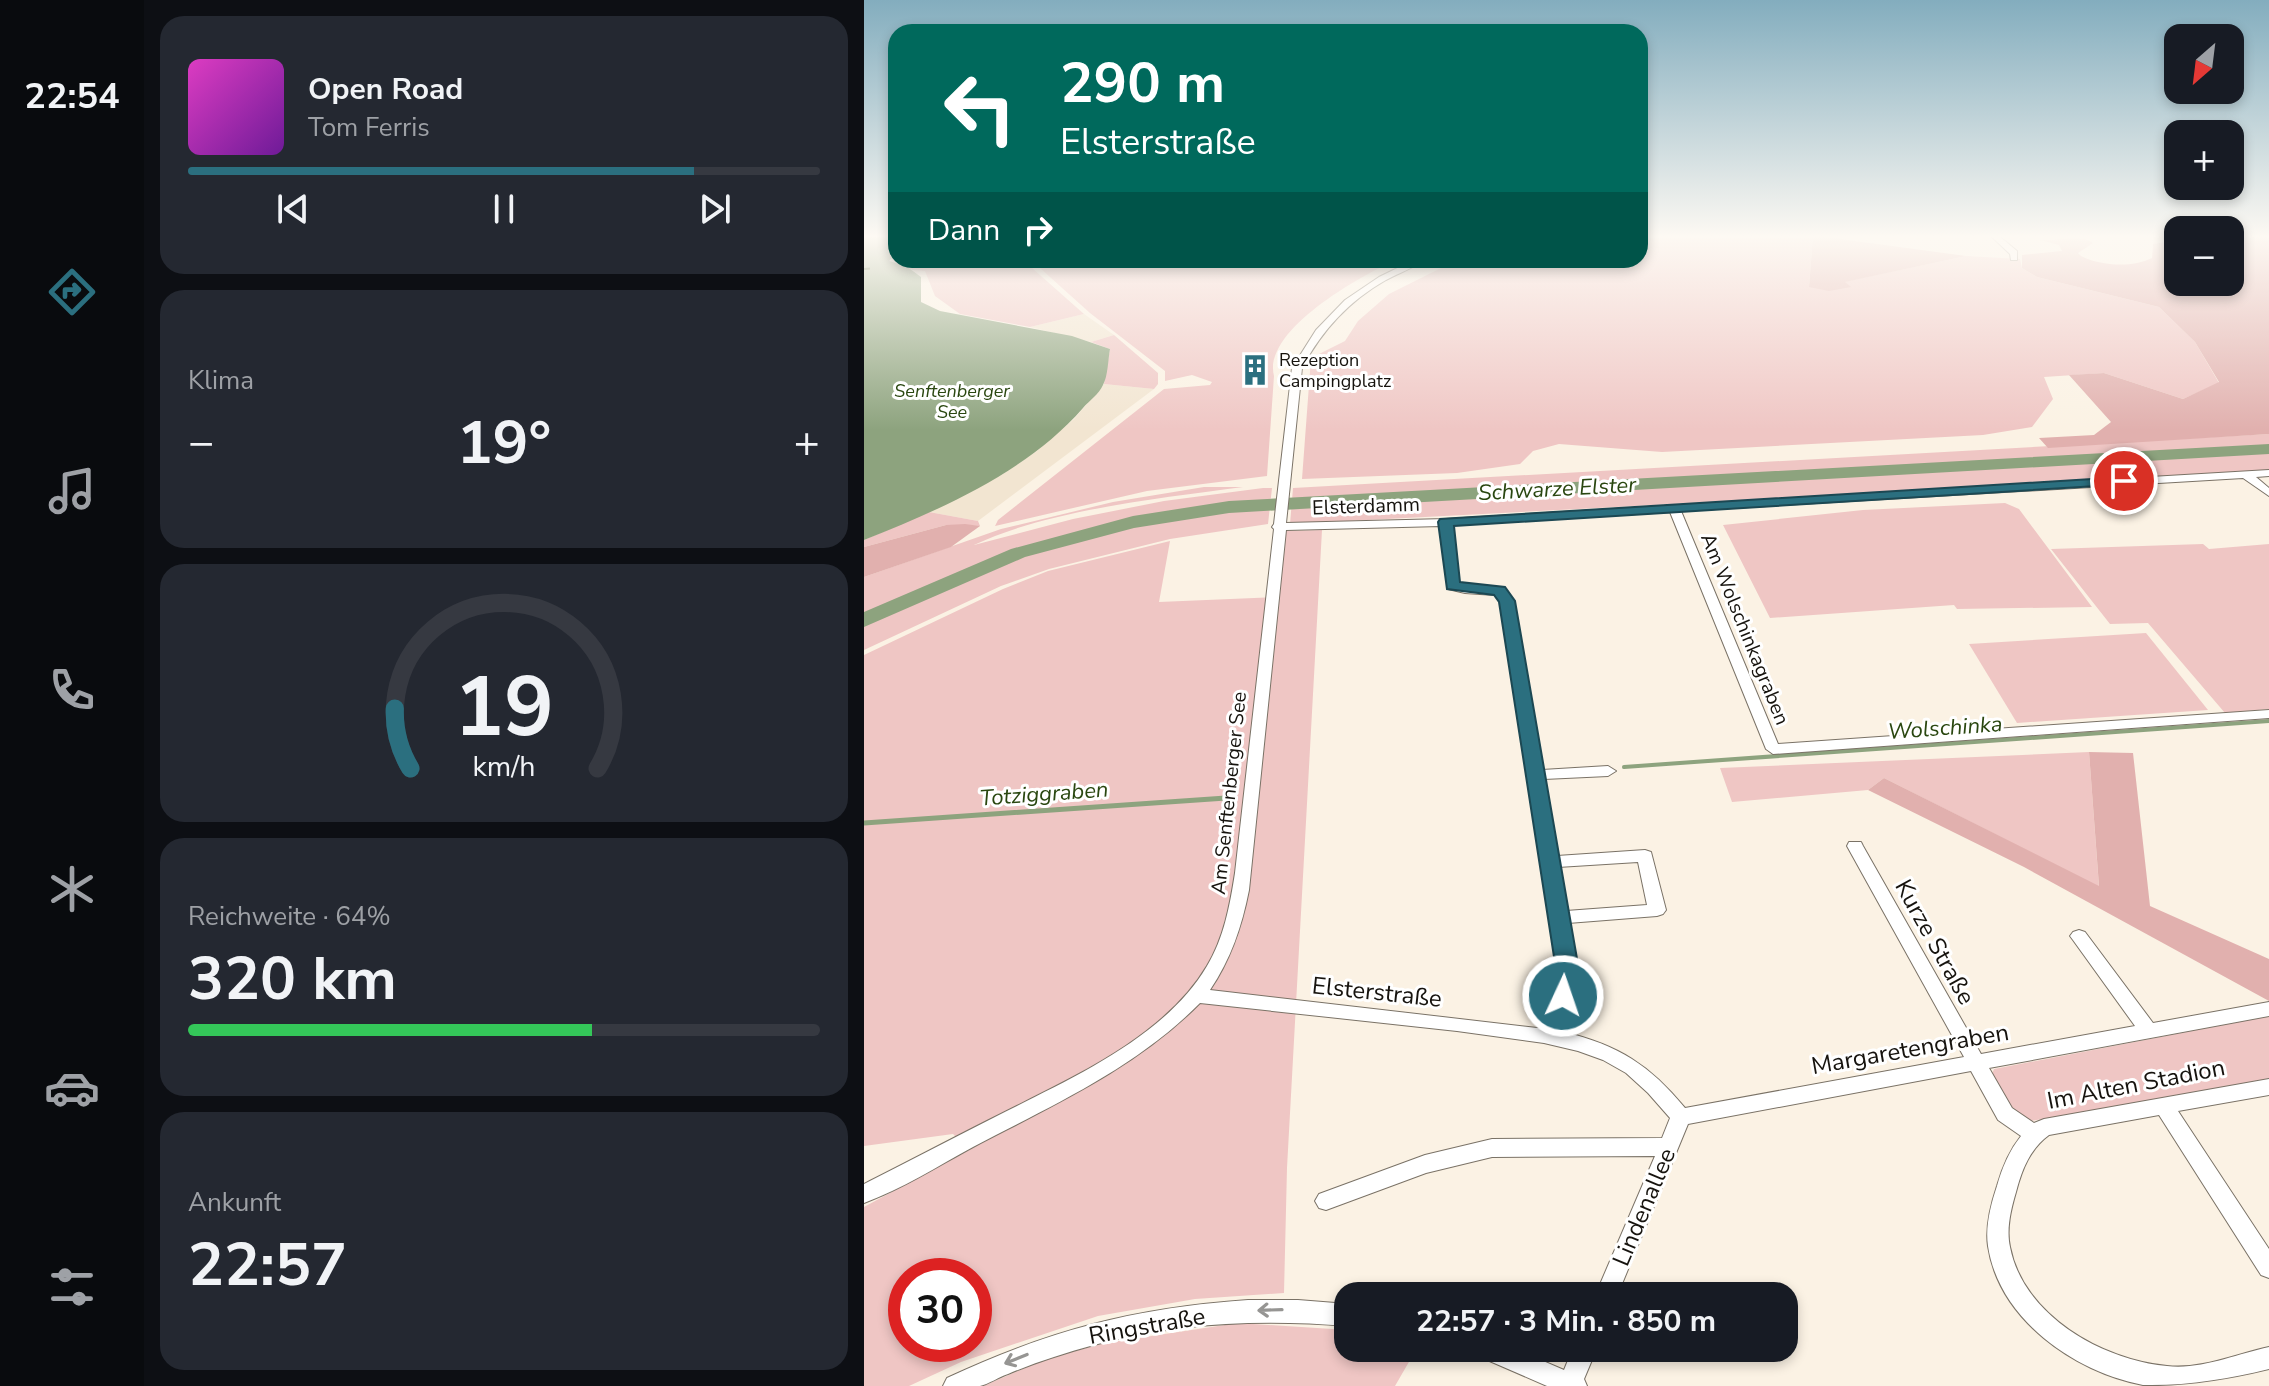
<!DOCTYPE html>
<html lang="de">
<head>
<meta charset="utf-8">
<style>
	body { margin:0; font-family:"Nunito Sans",sans-serif; background:#242831; color:#f1f3f6; height:100vh; display:flex; flex-direction:column; font-size:30px; white-space:nowrap }
	* { box-sizing:border-box; margin:0 }
	p { font-size:26px; color:#9ea1a6 }
	.icon { flex:none; width:44px; height:44px; fill:none; stroke:currentColor; stroke-width:2; stroke-linecap:round; stroke-linejoin:round }
	.map { position:relative; flex:1; overflow:hidden }
	.sheet { display:flex; flex-direction:column; gap:16px; padding:16px; background:#0d0f14; width:720px }
	.sheet>* { flex:none }
	.hud { position:absolute; left:24px; top:24px; width:760px; height:244px; border-radius:24px; box-shadow:0 4px 12px #0003; background:#00695c; color:#fff; overflow:hidden }
	.needle { width:52px; rotate:208deg }
	.tools { position:absolute; left:1300px; top:24px; display:grid; gap:16px }
	.tools a { display:grid; place-items:center; width:80px; height:80px; border-radius:16px; background:#171b24; box-shadow:0 4px 12px #0003; font-size:40px }
	.speed { position:absolute; left:24px; top:1258px; display:flex; gap:16px; font-size:40px; font-weight:700; text-align:center }
	.speed>* { display:grid; place-content:center; width:104px; height:104px; border-radius:50%; background:#171b24; box-shadow:0 4px 12px #0003; line-height:1 }
	.speed .limit { border:12px solid #d22; background:#fff; color:#111 }
	.pin { position:absolute; display:grid; place-items:center; width:68px; height:68px; color:#fff; margin:-34px; border:4px solid #fff; border-radius:50%; box-shadow:0 2px 8px #0007 }
	.me { position:absolute; width:88px; margin:-44px; rotate:3deg; stroke-linejoin:round; filter:drop-shadow(0 0 6px #0008) }
	.turn { display:flex; align-items:center; gap:28px; height:168px; padding:0 40px; font-size:36px }
	.turn .icon { width:104px; height:104px; stroke-width:2.5 }
	.turn b { display:block; font-size:56px; line-height:68px }
	.then { display:flex; align-items:center; height:76px; padding:0 40px; background:#0003; gap:16px; font-size:30px }
	.big { font-size:60px; font-weight:700; line-height:1.1 }
	.sheet .card { flex:1; display:flex; flex-direction:column; justify-content:center; gap:12px; min-width:0; padding:0 28px; border-radius:24px; background:#242831 }
	.sheet .dial { align-items:center; gap:0 }
	.dial svg { height:208px; overflow:visible; fill:none; stroke:#363941; stroke-width:7; stroke-linecap:round; text-anchor:middle }
	.dial text { fill:#f1f3f6; stroke:none }
	.song { display:flex; align-items:center; gap:24px }
	.cover { width:96px; height:96px; border-radius:12px; background:linear-gradient(135deg,hsl(310 70% 55%),hsl(280 70% 35%)) }
	.played { height:8px; border-radius:4px; background:linear-gradient(90deg,#2b6f7f 80%,#363941 80%) }
	.keys { display:flex; justify-content:space-around; direction:ltr }
	.heat { display:flex; justify-content:space-between; align-items:center; font-size:44px; direction:ltr }
	.charge { height:12px; border-radius:6px; background:linear-gradient(90deg,#34c759 64%,#363941 0) }
	.trip { position:absolute; left:470px; top:1282px; width:464px; height:80px; border-radius:24px; background:#171b24; box-shadow:0 4px 12px #0003; font-weight:700; line-height:80px; text-align:center }
	main { display:flex; flex:1; min-height:0 }
	.menu { display:flex; flex-direction:column; width:144px; justify-content:space-around; align-items:center; background:#090b0e; color:#9ea1a6 }
	.menu .icon { width:56px; height:56px }
	.menu .on { color:#2b6f7f }
	.menu b { font-size:36px; color:#f1f3f6 }
	.map>svg:first-child { display:block }
</style>
</head>
<body>
<main>
<nav class="menu">
<b>22:54</b>
<svg class="icon on" aria-label="directions" viewBox="0 0 24 24"><path d="M12 3l9 9-9 9-9-9zM9 14v-3h6M13 9l2 2-2 2"/></svg>
<svg class="icon" aria-label="music" viewBox="0 0 24 24"><path d="M9 18V5l10-2v13"/><circle cx="6" cy="18" r="3"/><circle cx="16" cy="16" r="3"/></svg>
<svg class="icon" aria-label="phone" viewBox="0 0 24 24"><path d="M5 4h4l2 5-3 2q2 4 5 5l2-3 5 2v4C11 20 4 13 5 4z"/></svg>
<svg class="icon" aria-label="climate" viewBox="0 0 24 24"><path d="M12 3v18M4 7l16 10M4 17L20 7"/></svg>
<svg class="icon" aria-label="car" viewBox="0 0 24 24"><path d="M5 17H2v-5l4-1 3-4h7l3 4 3 1v5h-3M9 17h6M6 11h13"/><circle cx="7" cy="17" r="2"/><circle cx="17" cy="17" r="2"/></svg>
<svg class="icon" aria-label="filters" viewBox="0 0 24 24"><path d="M4 7h16M4 17h16"/><circle cx="9" cy="7" r="2"/><circle cx="15" cy="17" r="2"/></svg>
</nav>
<section class="sheet">
<div class="card">
<div class="song"><i class="cover"></i><div><b>Open Road</b><p>Tom Ferris</p></div></div>
<div class="played"></div>
<div class="keys"><svg class="icon" aria-label="previous" viewBox="0 0 24 24"><path d="M18 5L8 12l10 7zM5 5v14"/></svg><svg class="icon" aria-label="pause" viewBox="0 0 24 24"><path d="M8 5v14M16 5v14"/></svg><svg class="icon" aria-label="next" viewBox="0 0 24 24"><path d="M6 5l10 7-10 7zM19 5v14"/></svg></div>
</div>
<div class="card"><p>Klima</p>
<div class="heat"><a>−</a><b class="big">19°</b><a>+</a></div>
</div>
<div class="card dial"><svg viewBox="0 0 100 80">
<path d="M14 69A42 42 0 1 1 86 69"/>
<path d="M14 69A42 42 0 0 1 8 46" stroke="#2b6f7f"/>
<text x="50" y="56" font-size="32" font-weight="700">19</text>
<text x="50" y="72" font-size="11">km/h</text>
</svg></div>
<div class="card"><p>Reichweite · 64%</p><b class="big">320 km</b><div class="charge"></div></div>
<div class="card"><p>Ankunft</p><b class="big">22:57</b></div>
</section>
<div class="map">
<svg width="1405" height="1386" viewBox="0 0 1405 1386">
	<rect width="100%" height="100%" fill="#fbf2e4"/>
	<!-- built -->
	<g fill="#f2e5d1">
		<polygon points="220,314 250,335 227,342 166,327"/>
		<polygon points="240,384 290,389 114,521 65,512 139,474 173,451 210,419"/>
	</g>
	<!-- green -->
	<g fill="#efc6c4" fill-rule="evenodd">
		<polygon points="776,236 949,236 945,286 986,287 979,282 1102,256 1156,259 1158,268 1173,277 1295,307 1331,342 1355,383 1319,399 1240,373 1180,377 1189,399 1168,427 1119,435 798,452 695,444 669,451 656,464 593,473 438,479 447,358 481,341 494,321 525,294 593,260 776,260"/>
		<polygon points="73,260 159,260 220,314 166,327 96,314 71,296 61,271 49,270 34,264"/>
		<path d="M167,260h365c-34,15 -134,70 -122,116l-7,100 -120,15 -152,35 3,-6 166,-131 46,-4 2,-3 -20,-7 -27,6v-10l-75,-58z"/>
		<polygon points="250,335 294,373 294,384 290,389 240,384 246,349 227,342"/>
		<polygon points="1405,434 1405,473 426,524 429,488"/>
		<path d="M340,487h39c-81,11 -196,23 -269,58l99,-26 91,-18 99,-13h9l-4,36 -98,15 -121,30 -48,17 -137,64v-73l137,-48 112,-27z"/>
		<polygon points="1141,503 1155,509 1228,607 1093,609 1090,605 906,618 859,525 999,510"/>
		<polygon points="65,512 114,521 116,526 82,525 0,547 0,540"/>
		<path d="M458,530l-35,638 -3,125 -89,6 -97,17 -137,46 -52,24h-45v-179l105,-57 -16,-16 -89,12v-491l139,-66 45,-18 122,-30 -11,61 120,-5 5,-66zM42,1276h68v68h-68z"/>
		<polygon points="1339,544 1345,549 1405,544 1405,709 1361,713 1284,623 1246,624 1187,549"/>
		<polygon points="1282,633 1344,710 1153,723 1105,644"/>
		<polygon points="1225,752 1235,887 1020,778 1004,790 868,802 856,768"/>
		<polygon points="1405,1016 1405,1083 1167,1121 1149,1109 1128,1074 1130,1069"/>
		<polygon points="374,1323 484,1330 484,1348 553,1348 531,1386 119,1386 182,1359 241,1343"/>
	</g>
	<!-- forest -->
	<g fill="#e1b0ae">
		<polygon points="949,236 954,236 1102,256 981,282 987,287 965,291 945,287"/>
		<path d="M1366,236h39v198l-221,14 -9,-10 55,-3 17,-13 -42,-47 35,-2 79,26 36,-17 -24,-40 -36,-35 -122,-30 -15,-9v-13l40,-4 -3,-6 -19,-5c15,1 45,-5 53,3l-15,10 3,3c20,10 51,12 71,2l1,-14 25,-4v42h52z"/>
		<polygon points="101,524 116,526 87,547 0,577 0,547 82,525"/>
		<polygon points="1225,752 1269,753 1286,906 1405,959 1405,1001 1160,867 1004,790 1020,778 1235,886"/>
	</g>
	<!-- water -->
	<path fill="#8da37e" d="M0,236h32v18l-7,7 17,5 15,11v25l19,9 132,25 38,13c-2,11 -2,27 -7,36 -4,9 -14,16 -20,23 -56,64 -141,101 -219,132z"/>
	<g fill="none" stroke-linecap="round" stroke-linejoin="round">
		<!-- stream-far1 -->
		<polyline stroke="#8da37e" stroke-width="4" points="760,767 1405,721"/>
		<!-- stream -->
		<polyline stroke="#8da37e" stroke-width="5" points="0,823 362,798"/>
		<!-- river -->
		<polygon fill="#8da37e" fill-rule="evenodd" points="1405,444 1405,454 365,513 270,528 161,557 0,627 0,612 147,549 269,516 365,501"/>
		<!-- ferry -->
		<polyline stroke="#2a4710" stroke-width="2" stroke-dasharray="6 5" stroke-linecap="butt" points="0,269 10,268"/>
		<defs>
			<g id="minor">
				<polygon points="1127,236 1135,236 1153,251 1153,260 1147,260 1146,254"/>
				<path d="M550,260h11c-12,8 -26,13 -39,20 -37,21 -64,50 -84,88l-16,155 160,-4 823,-49v6l-13,1 13,11v8l-26,-18 -562,33 97,233 491,-34v8l-496,36 -7,-5 -96,-237 -218,13 6,59 45,4 10,13 29,169 66,-4 8,5 -8,5 -64,3 13,77 88,-6 6,2 15,58 -3,4 -6,2 -89,7 9,53 -13,56c54,13 86,33 121,76l279,-51 -117,-211 2,-4h12l2,4 118,208 154,-28 -62,-86 -3,-4 3,-4 6,-2 6,2 68,91 116,-21v14l-280,52 23,40 22,15 10,-4 225,-40v16l-91,16 91,138v29l-8,-3 -102,-160 -110,20c-19,14 -27,34 -33,57 -5,17 -10,37 -6,55 13,68 92,113 157,119 34,4 69,-12 102,-19v22c-41,10 -83,17 -126,16 -69,-13 -144,-66 -155,-139 -3,-20 3,-42 9,-60 5,-18 12,-35 24,-50l-23,-16 -27,-49 -283,53 -71,172h-22l60,-140 -163,1 -66,16 -100,37 -7,-2 -4,-7 4,-7 106,-39 67,-16 170,-1 8,-20 -22,-25 -22,-20 -23,-13 -25,-9 -34,-8 -87,-12 -257,-28c-64,65 -147,102 -227,144 -35,19 -71,42 -109,56v-19c44,-22 87,-45 131,-67 72,-37 169,-78 212,-151 17,-28 23,-61 28,-93l39,-344 -2,-2 2,-3 18,-156 24,-38 29,-30 34,-23zM577,526l7,63 17,4 30,2 6,6 58,375 -13,53 -336,-39c21,-31 32,-64 39,-100l37,-360zM774,862l9,43 -81,6 -8,-44z"/>
				<path d="M384,1300h50l50,4v22c-85,-7 -171,-4 -254,19 -29,8 -58,17 -86,29 -9,3 -19,10 -28,12 -12,0 -25,0 -37,0l4,-8c103,-48 187,-70 301,-78z"/>
				<polygon points="610,1348 649,1348 700,1370 709,1348 733,1348 720,1379 723,1386 683,1386 614,1356"/>
			</g>
		</defs>
		<!-- minor casing -->
		<use href="#minor" stroke="#7a7266" stroke-width="2"/>
		<!-- minor -->
		<use href="#minor" fill="#fff" fill-rule="evenodd"/>
	</g>
	<!-- one-way arrows -->
	<defs><path id="oneway-shaft" d="M-6 0H5M1.5-3L5.5 0L1.5 3" fill="none" stroke-width="1.6" stroke-linecap="round" stroke-linejoin="round" transform="scale(2)"/></defs>
	<g stroke="#969593">
		<use href="#oneway-shaft" transform="translate(406 1310) rotate(178)"/>
		<use href="#oneway-shaft" transform="translate(152 1359) rotate(158)"/>
	</g>
	<!-- sky -->
	<linearGradient id="sky" x2="0" y2="1"><stop stop-color="#83adbe"/><stop offset="0.55" stop-color="#fdf9f3"/><stop offset="1" stop-color="#fdf9f3" stop-opacity="0"/></linearGradient>
	<rect width="1405" height="430" fill="url(#sky)"/>
	<!-- route -->
	<polygon fill="#2b6f7f" stroke="#1c4853" stroke-width="2" points="1260,477 1267,481 1265,484 590,526 596,582 641,587 651,601 716,976 708,1003 699,1005 691,1003 687,996 693,976 635,602 630,595 583,589 574,522 576,519"/>
	<!-- icons -->
	<defs>
		<symbol id="building-bare" viewBox="-9 -9 18 18"><path d="M-4-6H4V6H1V3H-1V6H-4ZM-2.5-4.3h1.7v1.8h-1.7ZM.8-4.3h1.7v1.8H.8ZM-2.5-1h1.7V.8h-1.7ZM.8-1h1.7V.8H.8Z" fill="#2b6f7f" stroke="#fff" stroke-width="2.5" paint-order="stroke"/></symbol>
	</defs>
	<g fill-rule="evenodd">
		<use href="#building-bare" x="369" y="348" width="44" height="44"/>
	</g>
	<g text-anchor="middle" dominant-baseline="central" stroke-width="6" stroke-linejoin="round" paint-order="stroke">
		<!-- far-poi labels -->
		<g font-size="18" fill="#16130e" stroke="#fff" text-anchor="start">
			<text x="415" y="360">Rezeption<tspan x="415" dy="21">Campingplatz</tspan></text>
		</g>
		<!-- far-water labels -->
		<g font-size="18" font-style="italic" fill="#2a4710" stroke="#fff">
			<text x="88" y="391">Senftenberger<tspan x="88" dy="21">See</tspan></text>
		</g>
		<!-- street labels -->
		<g font-size="20" fill="#16130e" stroke="#fff">
			<text transform="translate(502 506) rotate(-2)">Elsterdamm</text>
			<text transform="translate(881 629) rotate(68)">Am Wolschinkagraben</text>
			<text transform="translate(365 793) rotate(-84)">Am Senftenberger See</text>
		</g>
		<!-- water labels -->
		<g font-size="22" font-style="italic" fill="#2a4710" stroke="#fff">
			<text transform="translate(693 489) rotate(-3)">Schwarze Elster</text>
			<text transform="translate(1081 728) rotate(-4)">Wolschinka</text>
			<text transform="translate(180 794) rotate(-4)">Totziggraben</text>
		</g>
		<!-- near-street labels -->
		<g font-size="24" fill="#16130e" stroke="#fff">
			<text transform="translate(1071 942) rotate(61)">Kurze Straße</text>
			<text transform="translate(513 992) rotate(6)">Elsterstraße</text>
			<text transform="translate(1046 1049) rotate(-10)">Margaretengraben</text>
			<text transform="translate(1272 1084) rotate(-11)">Im Alten Stadion</text>
			<text transform="translate(780 1207) rotate(-67)">Lindenallee</text>
			<text transform="translate(283 1326) rotate(-10)">Ringstraße</text>
		</g>
	</g>
</svg>
<div class="tools">
<a><svg class="needle" viewBox="-14 -14 28 28"><path d="M0-13l5 13h-10z" fill="#e53935"/><path d="M0 13l5-13h-10z" fill="#9ea1a6"/></svg></a>
<a>+</a>
<a>−</a>
</div>
<div class="speed"><div class="limit">30</div></div>
<div class="pin" style="left:1260px;top:481px;background:#d93025"><svg class="icon" aria-label="arrive" viewBox="0 0 24 24"><path d="M6 21V4h12l-3 4 3 4H6"/></svg></div>
<svg class="me" style="left:699px;top:996px" viewBox="-20 -20 40 40"><circle r="17" fill="#2b6f7f" stroke="#fff" stroke-width="3"/><path d="M0-11L8 9 0 5-8 9z" fill="#fff"/></svg>
<div class="trip">22:57 · 3 Min. · 850 m</div>
<div class="hud">
<div class="turn"><svg class="icon" aria-label="left" viewBox="0 0 24 24"><path d="M17 20v-9H6M10 6l-5 5 5 5"/></svg><div><b>290 m</b>Elsterstraße</div></div>
<div class="then">Dann<svg class="icon" aria-label="right" viewBox="0 0 24 24"><path d="M7 20v-9h11M14 6l5 5-5 5"/></svg></div>
</div>
</div>
</main>
</body>
</html>
